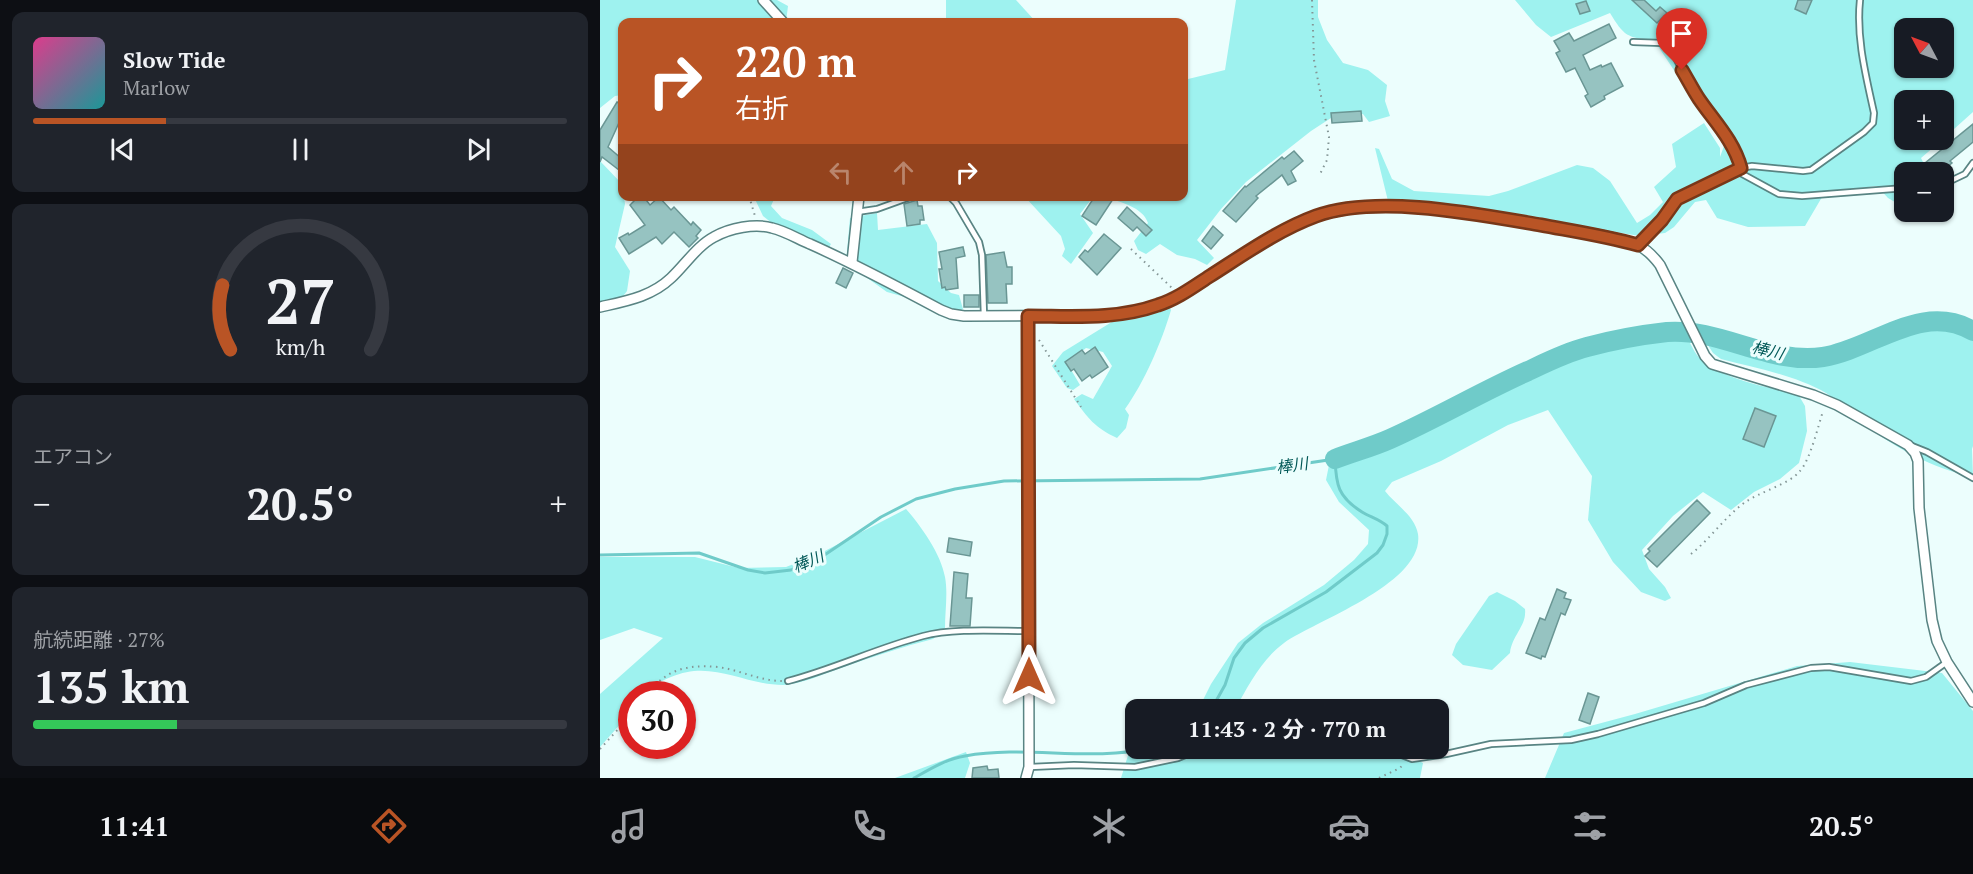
<!DOCTYPE html>
<html lang="ja">
<head>
<meta charset="utf-8">
<style>
	body { margin:0; font-family:"PT Serif","Noto Sans JP",serif; background:#20242c; color:#f1f3f6; height:100vh; display:flex; flex-direction:column; font-size:22px; white-space:nowrap }
	* { box-sizing:border-box; margin:0 }
	p { font-size:20px; color:#9ea1a6 }
	.icon { flex:none; width:33px; height:33px; fill:none; stroke:currentColor; stroke-width:2; stroke-linecap:round; stroke-linejoin:round }
	.map { position:relative; flex:1; overflow:hidden }
	.drawer { display:flex; flex-direction:column; gap:12px; padding:12px; background:#0d0f14; width:600px }
	.drawer>* { flex:none }
	.guide { position:absolute; left:18px; top:18px; width:570px; height:183px; border-radius:12px; box-shadow:0 2px 4px #0004; background:#b95425; color:#fff; overflow:hidden }
	.needle { width:39px; rotate:311deg }
	.tools { position:absolute; left:1294px; top:18px; display:grid; gap:12px }
	.tools a { display:grid; place-items:center; width:60px; height:60px; border-radius:12px; background:#171b24; box-shadow:0 2px 4px #0004; font-size:30px }
	.speed { position:absolute; left:18px; top:681px; display:flex; gap:12px; font-size:30px; font-weight:700; text-align:center }
	.speed>* { display:grid; place-content:center; width:78px; height:78px; border-radius:50%; background:#171b24; box-shadow:0 2px 4px #0004; line-height:1 }
	.speed .limit { border:9px solid #d22; background:#fff; color:#111 }
	.pin { position:absolute; display:grid; place-items:center; width:51px; height:51px; color:#fff; margin:-62px -26px; border-radius:50% 50% 50% 0; rotate:-45deg; box-shadow:0 0 6px #0007 }
	.pin .icon { rotate:45deg }
	.me { position:absolute; width:66px; margin:-33px; rotate:0deg; stroke-linejoin:round; filter:drop-shadow(0 0 4px #0008) }
	.turn { display:flex; align-items:center; gap:21px; height:126px; padding:0 18px; font-size:27px }
	.turn .icon { width:78px; height:78px; stroke-width:2.5 }
	.turn b { display:block; font-size:42px; line-height:51px }
	.lanes { display:flex; align-items:center; height:57px; padding:0 18px; background:#0003; justify-content:center; gap:30px; direction:ltr }
	.lanes .off { opacity:.35 }
	.big { font-size:45px; font-weight:700; line-height:1.1 }
	.drawer .widget { flex:1; display:flex; flex-direction:column; justify-content:center; gap:9px; min-width:0; padding:0 21px; border-radius:12px; background:#20242c }
	.drawer .dial { align-items:center; gap:0 }
	.dial svg { height:156px; overflow:visible; fill:none; stroke:#363941; stroke-width:7; stroke-linecap:round; text-anchor:middle }
	.dial text { fill:#f1f3f6; stroke:none }
	.song { display:flex; align-items:center; gap:18px }
	.cover { width:72px; height:72px; border-radius:9px; background:linear-gradient(135deg,hsl(330 70% 55%),hsl(180 70% 35%)) }
	.played { height:6px; border-radius:3px; background:linear-gradient(90deg,#b95425 25%,#363941 25%) }
	.keys { display:flex; justify-content:space-around; direction:ltr }
	.heat { display:flex; justify-content:space-between; align-items:center; font-size:33px; direction:ltr }
	.charge { height:9px; border-radius:4px; background:linear-gradient(90deg,#34c759 27%,#363941 0) }
	.trip { position:absolute; left:525px; top:699px; width:324px; height:60px; border-radius:12px; background:#171b24; box-shadow:0 2px 4px #0004; font-weight:700; line-height:60px; text-align:center }
	.tab-bar { display:flex; height:96px; justify-content:space-around; align-items:center; background:#090b0e; color:#9ea1a6 }
	.tab-bar .icon { width:42px; height:42px }
	.tab-bar .on { color:#b95425 }
	.tab-bar b { font-size:27px; color:#f1f3f6 }
	main { display:flex; flex:1; min-height:0 }
	.map>svg:first-child { display:block }
</style>
</head>
<body>
<main>
<section class="drawer">
<div class="widget">
<div class="song"><i class="cover"></i><div><b>Slow Tide</b><p>Marlow</p></div></div>
<div class="played"></div>
<div class="keys"><svg class="icon" aria-label="previous" viewBox="0 0 24 24"><path d="M18 5L8 12l10 7zM5 5v14"/></svg><svg class="icon" aria-label="pause" viewBox="0 0 24 24"><path d="M8 5v14M16 5v14"/></svg><svg class="icon" aria-label="next" viewBox="0 0 24 24"><path d="M6 5l10 7-10 7zM19 5v14"/></svg></div>
</div>
<div class="widget dial"><svg viewBox="0 0 100 80">
<path d="M14 69A42 42 0 1 1 86 69"/>
<path d="M14 69A42 42 0 0 1 10 36" stroke="#b95425"/>
<text x="50" y="56" font-size="32" font-weight="700">27</text>
<text x="50" y="72" font-size="11">km/h</text>
</svg></div>
<div class="widget"><p>エアコン</p>
<div class="heat"><a>−</a><b class="big">20.5°</b><a>+</a></div>
</div>
<div class="widget"><p>航続距離 · 27%</p><b class="big">135 km</b><div class="charge"></div></div>
</section>
<div class="map">
<svg width="1373" height="778" viewBox="0 0 1373 778">
	<rect width="100%" height="100%" fill="#ecfefd"/>
	<!-- green -->
	<g fill="#9ef2ef" fill-rule="evenodd">
		<polygon points="0,0 177,0 188,6 186,22 22,22 22,95 15,96 0,108"/>
		<polygon points="346,0 416,0 436,22 346,22"/>
		<path d="M636,0h82v17l9,23 16,23 25,7 19,15 -2,16 5,15 -21,6 -6,-8 -29,2 -23,15 -65,51 -25,27 -24,31 17,18 -7,7 -12,-6 -18,-4 -17,-11 -14,10 -8,-4 -4,-9 14,-18c-5,-16 -28,-21 -43,-26l79,-1v-116l41,-10z"/>
		<path d="M915,0h458v112l-29,26v-38h-39v40h37l-21,18 7,14h-23v36l-17,-10 -11,-12 -52,6 -20,34 -57,1 -31,-9 -11,-18 -11,2 -21,25 -9,6 -25,3 -103,-16 -143,-16 -6,-3 -13,-53 4,1 13,30 22,12 75,5 19,-5 69,-26 16,3 17,13 27,42 13,-8 13,-13 -9,-15 22,-20 -4,-23 32,-21 16,25v9l4,-11 -70,-106c-27,-2 -30,-4 -44,-27l-59,24 -15,-12zM1305,28h39v40h-39z"/>
		<polygon points="0,161 22,184 22,196 24,197 25,204 15,247 30,271 27,291 21,299 0,304"/>
		<polygon points="154,197 175,197 171,206 182,218 212,230 231,244 228,249 173,224 163,216"/>
		<polygon points="425,197 493,197 480,214 493,233 471,264 462,256 465,249 461,236"/>
		<polygon points="277,213 278,230 327,224 337,243 338,281 351,293 359,295 363,309 359,312 287,292 246,263 250,218"/>
		<path d="M568,305l3,5c-9,31 -27,73 -46,99l4,6 -3,13 -9,10c-22,-10 -29,-20 -43,-39l8,-5 11,5 19,-33 -9,-14 -17,-4 -19,15 13,22 -7,5 -6,-2 -15,-22 11,-14 52,-32 26,-4z"/>
		<path d="M1082,326c5,9 9,21 15,29 18,23 73,33 101,39l7,12 2,25 -8,32 -19,16 -26,13 -23,18 -28,-18 -30,24 -31,34 7,19 16,18 6,11 -6,3 -24,-9 -28,-30 -25,-42 4,-44 -44,-66 -40,15 -67,36 -49,21 -7,9c11,14 30,25 33,43 7,49 -101,86 -134,109 -23,17 -35,42 -49,66l-37,1 13,-26 27,-41 25,-20 61,-38 30,-25 14,-16 1,-14 -30,-28 -13,-22 3,-15 5,-9 87,-37 98,-52 31,-12 68,-18z"/>
		<path d="M1327,327h26l20,13v106l-1,3 1,28c-42,-9 -77,-29 -111,-54 -13,-9 -23,-22 -36,-30 -32,-18 -70,-25 -105,-34l-8,-6 -7,-11 2,-3c37,6 74,27 113,22 29,-4 55,-21 83,-29 7,-3 15,-4 23,-5z"/>
		<path d="M306,509c15,17 35,45 39,68 3,16 0,35 0,51l-12,11c-31,8 -62,18 -92,29 -18,6 -39,16 -58,17 -39,0 -71,-26 -112,-8 -10,4 -20,9 -26,17h-13l-1,18 -31,35v-53l63,-56 -29,-10 -34,12v-83h95l44,11 47,-1 33,-13z"/>
		<path d="M897,592l18,9 10,8c2,17 -13,26 -15,44l-18,17 -29,-5 -11,-10 4,-11 33,-48z"/>
		<polygon points="1250,662 1342,673 1373,711 1373,778 945,778 964,733 1035,714 1197,666"/>
		<polygon points="535,748 796,749 823,763 820,778 521,778 530,749"/>
		<polygon points="366,752 370,763 365,778 295,778"/>
	</g>
	<g fill="none" stroke-linecap="round" stroke-linejoin="round">
		<!-- stream -->
		<g stroke="#6fcbc9" stroke-width="3">
			<path d="M0,555l99,-2 49,17 17,3 26,-3 32,-14 58,-39 35,-18 39,-10 49,-8 196,-2 135,-20c1,26 3,38 27,53 8,5 17,7 25,14v8l-4,11 -6,8 -51,39 -63,36 -18,15 -11,15 -9,27 -14,25"/>
			<path d="M314,778c16,-9 32,-19 51,-22 62,-11 125,6 186,-8"/>
		</g>
		<!-- river -->
		<path stroke="#6fcbc9" stroke-width="20" d="M735,459c18,-7 37,-12 55,-20 47,-21 91,-47 138,-68 19,-9 39,-19 59,-24 26,-7 53,-12 80,-15 54,-4 102,33 156,25 50,-8 99,-56 150,-26"/>
	</g>
	<!-- building -->
	<g fill="#96c3c1" stroke="#6a9694" stroke-width="1.5">
		<polygon points="1032,0 1044,0 1056,11 1060,7 1067,13 1057,23"/>
		<polygon points="1198,0 1212,0 1206,14 1195,9"/>
		<polygon points="986,1 990,11 980,14 976,4"/>
		<polygon points="1009,24 1016,38 983,55 990,70 1001,65 1002,67 1011,63 1023,86 1004,96 1005,99 991,107 985,96 988,94 975,68 966,72 956,53 960,51 954,41 969,33 974,41"/>
		<polygon points="17,102 22,105 22,116 8,147 22,159 22,166 19,170 2,157 0,162 0,130"/>
		<polygon points="761,111 762,121 732,123 731,113"/>
		<polygon points="1373,124 1373,142 1350,161 1352,163 1342,171 1340,169 1336,172 1314,172"/>
		<polygon points="694,151 703,161 691,171 696,181 688,185 682,175 656,196 658,198 636,222 623,211 645,186 646,187 682,157 684,159"/>
		<polygon points="39,196 43,196 50,205 59,197 71,210 74,207 91,225 93,222 101,230 96,236 98,238 89,247 74,232 62,244 56,237 29,254 19,238 28,233 29,235 45,225 30,205"/>
		<polygon points="495,196 515,196 496,225 482,216"/>
		<polygon points="317,200 318,206 322,206 324,220 320,220 320,224 307,226 304,204"/>
		<polygon points="527,207 552,230 546,236 537,227 533,231 518,218"/>
		<polygon points="613,226 623,235 611,249 602,241"/>
		<polygon points="504,234 521,248 497,275 479,257 485,250 488,252"/>
		<polygon points="363,247 365,256 356,258 358,288 346,290 345,287 342,288 339,269 342,269 339,252"/>
		<polygon points="404,252 407,267 412,267 412,284 406,284 407,303 388,303 386,255"/>
		<polygon points="243,268 253,273 246,288 236,283"/>
		<rect x="364" y="295" width="15" height="12"/>
		<polygon points="495,347 508,367 492,378 490,375 482,381 474,369 471,371 465,362 482,350 485,354"/>
		<polygon points="1155,408 1176,416 1164,447 1143,439"/>
		<polygon points="1097,500 1110,513 1057,567 1045,556 1050,551 1048,549"/>
		<polygon points="349,538 372,542 370,556 347,552"/>
		<polygon points="354,572 368,574 366,598 372,598 370,626 350,626"/>
		<polygon points="957,589 966,593 964,598 971,600 965,615 961,613 945,657 942,656 941,659 926,653 940,618 945,620"/>
		<polygon points="988,693 999,697 990,724 979,720"/>
		<polygon points="387,766 388,770 398,769 399,778 372,778 373,768"/>
	</g>
	<g fill="none" stroke-linecap="round" stroke-linejoin="round">
		<defs>
			<g id="lane">
				<polyline points="1033,42 1062,43 1073,52 1082,70 1100,99 1127,137 1139,159 1141,168"/>
				<polyline points="1135,170 1179,194 1202,196 1305,188"/>
				<polyline points="1344,184 1365,174 1373,163"/>
				<polyline points="349,196 356,203 379,242 382,255 384,316"/>
				<polyline points="257,212 277,209 313,196"/>
				<path d="M1038,245l24,-25 15,-21 64,-31 11,-2 51,5 8,-1 53,-38 9,-9 1,-10c-8,-37 -18,-75 -14,-113"/>
				<polyline points="1312,446 1327,452 1373,478"/>
				<path d="M188,681c46,-12 89,-33 135,-45 30,-8 74,-5 105,-5"/>
				<polyline points="784,748 812,759 846,754 891,744 971,740 998,734 1104,703 1146,685 1211,668 1229,667 1311,681 1326,677 1347,662"/>
				<polyline points="430,767 474,765 535,767 578,758 602,748"/>
			</g>
			<g id="street">
				<polyline points="163,0 183,22"/>
				<polyline points="252,262 259,196"/>
				<path d="M0,307c26,-6 51,-10 71,-29 14,-13 26,-32 43,-41 16,-9 41,-14 58,-9 13,3 26,11 38,16 45,20 88,43 131,66l10,4 13,2 151,-1c15,-2 30,-5 44,-10 17,-6 32,-17 48,-27 33,-21 74,-50 111,-62 66,-22 170,0 238,12 27,5 56,7 81,17 10,4 17,12 23,20l45,91 7,8 101,31 24,10 71,40 7,8 3,8 1,47 13,112 5,21 10,21 26,40"/>
				<polyline points="426,778 429,767 428,316"/>
			</g>
		</defs>
		<!-- lane casing -->
		<use href="#lane" stroke="#598483" stroke-width="8"/>
		<!-- street casing -->
		<use href="#street" stroke="#598483" stroke-width="12"/>
		<!-- path -->
		<g stroke="#849696" stroke-width="2" stroke-dasharray="1.5 4.5" stroke-linecap="butt">
			<polyline points="712,0 714,60 729,137 727,160 719,176"/>
			<polyline points="149,196 155,216"/>
			<polyline points="531,249 572,288"/>
			<polyline points="439,340 481,407"/>
			<path d="M1091,554c19,-15 33,-36 53,-51 15,-11 46,-19 56,-32 10,-11 18,-44 23,-60"/>
			<path d="M47,694c19,-24 39,-30 71,-27 22,3 42,14 64,14"/>
			<polyline points="0,749 32,714"/>
			<polyline points="779,778 800,768 804,763"/>
		</g>
		<!-- lane -->
		<use href="#lane" stroke="#fff" stroke-width="4.5"/>
		<!-- street -->
		<use href="#street" stroke="#fff" stroke-width="9"/>
	</g>
	<g fill="none" stroke-linecap="round" stroke-linejoin="round">
		<defs>
			<path id="route" d="M429,676l-1,-360c44,0 88,4 130,-11 19,-6 35,-18 52,-29 33,-21 68,-46 106,-60 61,-22 161,-2 225,9 32,6 65,11 97,20l24,-25 15,-21 64,-31c-7,-27 -27,-47 -42,-69 -6,-9 -11,-19 -17,-29"/>
		</defs>
		<!-- route casing -->
		<use href="#route" stroke="#783718" stroke-width="15"/>
		<!-- route -->
		<use href="#route" stroke="#b95425" stroke-width="10"/>
	</g>
	<g text-anchor="middle" dominant-baseline="central" stroke-width="6" stroke-linejoin="round" paint-order="stroke">
		<!-- water labels -->
		<g font-size="16" font-style="italic" fill="#015857" stroke="#ecfefd">
			<text transform="translate(1168 350) rotate(14)">棒川</text>
			<text transform="translate(692 465) rotate(-8)">棒川</text>
			<text transform="translate(208 561) rotate(-23)">棒川</text>
		</g>
	</g>
</svg>
<div class="tools">
<a><svg class="needle" viewBox="-14 -14 28 28"><path d="M0-13l5 13h-10z" fill="#e53935"/><path d="M0 13l5-13h-10z" fill="#9ea1a6"/></svg></a>
<a>+</a>
<a>−</a>
</div>
<div class="speed"><div class="limit">30</div></div>
<div class="pin" style="left:1082px;top:70px;background:#d93025"><svg class="icon" aria-label="arrive" viewBox="0 0 24 24"><path d="M6 21V4h12l-3 4 3 4H6"/></svg></div>
<svg class="me" style="left:429px;top:676px" viewBox="-20 -20 40 40"><path d="M0-17L14 15 0 8-14 15z" fill="#b95425" stroke="#fff" stroke-width="4"/></svg>
<div class="trip">11:43 · 2 分 · 770 m</div>
<div class="guide">
<div class="turn"><svg class="icon" aria-label="right" viewBox="0 0 24 24"><path d="M7 20v-9h11M14 6l5 5-5 5"/></svg><div><b>220 m</b>右折</div></div>
<div class="lanes"><svg class="icon off" aria-label="left" viewBox="0 0 24 24"><path d="M17 20v-9H6M10 6l-5 5 5 5"/></svg><svg class="icon off" aria-label="ahead" viewBox="0 0 24 24"><path d="M12 20V5M6 11l6-6 6 6"/></svg><svg class="icon" aria-label="right" viewBox="0 0 24 24"><path d="M7 20v-9h11M14 6l5 5-5 5"/></svg></div>
</div>
</div>
</main>
<nav class="tab-bar">
<b>11:41</b>
<svg class="icon on" aria-label="directions" viewBox="0 0 24 24"><path d="M12 3l9 9-9 9-9-9zM9 14v-3h6M13 9l2 2-2 2"/></svg>
<svg class="icon" aria-label="music" viewBox="0 0 24 24"><path d="M9 18V5l10-2v13"/><circle cx="6" cy="18" r="3"/><circle cx="16" cy="16" r="3"/></svg>
<svg class="icon" aria-label="phone" viewBox="0 0 24 24"><path d="M5 4h4l2 5-3 2q2 4 5 5l2-3 5 2v4C11 20 4 13 5 4z"/></svg>
<svg class="icon" aria-label="climate" viewBox="0 0 24 24"><path d="M12 3v18M4 7l16 10M4 17L20 7"/></svg>
<svg class="icon" aria-label="car" viewBox="0 0 24 24"><path d="M5 17H2v-5l4-1 3-4h7l3 4 3 1v5h-3M9 17h6M6 11h13"/><circle cx="7" cy="17" r="2"/><circle cx="17" cy="17" r="2"/></svg>
<svg class="icon" aria-label="filters" viewBox="0 0 24 24"><path d="M4 7h16M4 17h16"/><circle cx="9" cy="7" r="2"/><circle cx="15" cy="17" r="2"/></svg>
<b>20.5°</b>
</nav>
</body>
</html>
